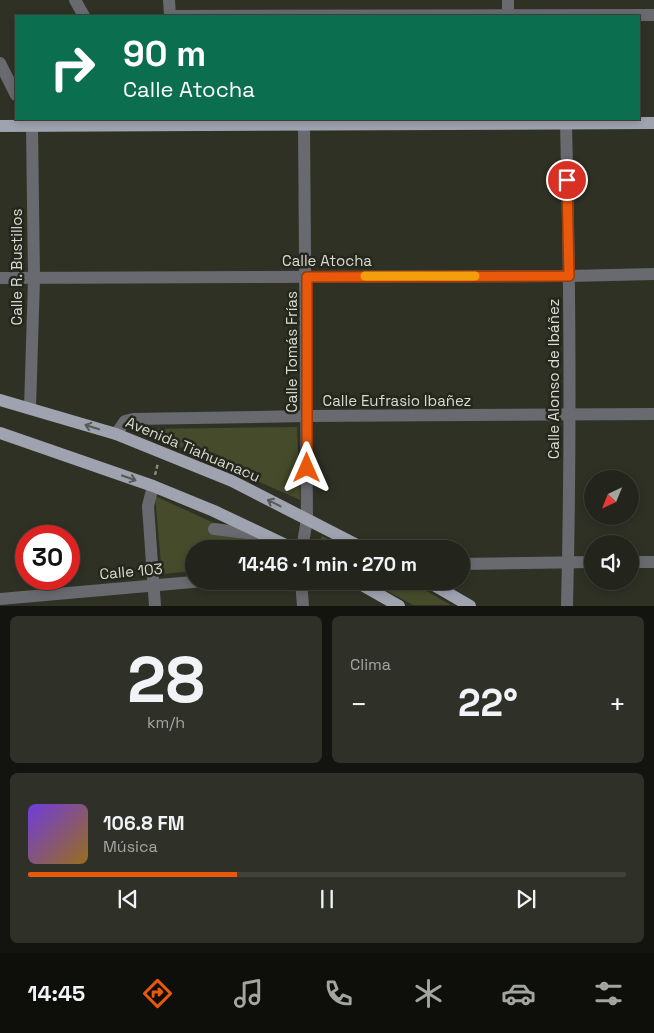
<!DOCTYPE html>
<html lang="es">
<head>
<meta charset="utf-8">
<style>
	body { margin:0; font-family:"Space Grotesk",sans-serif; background:#2f3129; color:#f1f3f6; height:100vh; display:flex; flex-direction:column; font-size:19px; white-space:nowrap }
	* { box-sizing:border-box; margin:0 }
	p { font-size:16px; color:#a3a5a3 }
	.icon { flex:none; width:28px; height:28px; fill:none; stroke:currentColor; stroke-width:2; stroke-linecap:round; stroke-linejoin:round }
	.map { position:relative; height:606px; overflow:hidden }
	.drawer { display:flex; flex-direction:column; gap:10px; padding:10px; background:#13140f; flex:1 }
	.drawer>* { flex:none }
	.top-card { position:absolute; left:15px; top:15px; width:625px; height:105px; border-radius:0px; box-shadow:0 2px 8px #0003,0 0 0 1px #40423b; background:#0b6e4f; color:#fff; overflow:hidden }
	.needle { width:32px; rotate:223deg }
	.tools { position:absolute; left:584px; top:470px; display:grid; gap:10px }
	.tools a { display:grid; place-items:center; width:55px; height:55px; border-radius:50%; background:#23251c; box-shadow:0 2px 8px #0003,0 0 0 1px #40423b; font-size:25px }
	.speed { position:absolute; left:15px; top:525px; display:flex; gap:10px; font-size:25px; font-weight:700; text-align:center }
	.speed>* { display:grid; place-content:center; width:65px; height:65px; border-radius:50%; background:#23251c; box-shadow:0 2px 8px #0003,0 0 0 1px #40423b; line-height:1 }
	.speed .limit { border:8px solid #d22; background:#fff; color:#111 }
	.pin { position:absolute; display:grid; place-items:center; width:42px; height:42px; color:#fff; margin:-21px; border:2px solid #fff; border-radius:50%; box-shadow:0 1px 5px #0007 }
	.me { position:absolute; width:55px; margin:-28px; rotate:0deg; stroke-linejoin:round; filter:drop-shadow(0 0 4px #0008) }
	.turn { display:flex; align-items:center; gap:18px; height:105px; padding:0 25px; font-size:22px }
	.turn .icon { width:65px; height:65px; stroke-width:2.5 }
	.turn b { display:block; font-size:35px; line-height:42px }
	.big { font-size:38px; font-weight:700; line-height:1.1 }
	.drawer .card { flex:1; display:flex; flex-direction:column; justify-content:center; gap:8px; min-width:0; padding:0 18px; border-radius:8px; background:#2f3129 }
	.drawer .dial { align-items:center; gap:0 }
	.dial b { font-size:65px; line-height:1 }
	.song { display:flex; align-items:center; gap:15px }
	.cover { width:60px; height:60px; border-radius:8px; background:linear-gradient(135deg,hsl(260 70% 55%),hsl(40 70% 35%)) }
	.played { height:5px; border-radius:2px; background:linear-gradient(90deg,#ea580c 35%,#40423b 35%) }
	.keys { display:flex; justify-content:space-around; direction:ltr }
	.heat { display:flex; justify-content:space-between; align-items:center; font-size:28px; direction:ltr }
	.drawer .tiles { flex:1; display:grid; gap:10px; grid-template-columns:1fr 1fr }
	.card:last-child { grid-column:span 2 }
	.trip { position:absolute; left:185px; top:540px; width:285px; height:50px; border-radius:25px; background:#23251c; box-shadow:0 2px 8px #0003,0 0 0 1px #40423b; font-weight:700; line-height:50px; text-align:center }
	.tab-bar { display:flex; height:80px; justify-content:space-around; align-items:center; background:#0e0f0b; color:#a3a5a3 }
	.tab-bar .icon { width:35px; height:35px }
	.tab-bar .active { color:#ea580c }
	.tab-bar b { font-size:22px; color:#f1f3f6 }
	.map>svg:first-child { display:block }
</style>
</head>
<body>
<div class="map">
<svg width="654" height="606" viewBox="0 0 654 606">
	<rect width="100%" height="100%" fill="#2f3125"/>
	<!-- green -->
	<g fill="#464c2b">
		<polygon points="297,427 300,500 140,429"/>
		<polygon points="155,496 271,549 194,549 194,571 162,574"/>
		<polygon points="322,536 348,549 316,549"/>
		<polygon points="371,582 409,581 451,605 413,605"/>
	</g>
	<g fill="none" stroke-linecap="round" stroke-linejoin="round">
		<!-- path -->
		<polyline stroke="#86887e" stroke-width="2.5" stroke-dasharray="4 2.5" stroke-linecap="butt" points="155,475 158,463"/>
		<!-- minor -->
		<g stroke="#686a70" stroke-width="12">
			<polyline points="75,0 84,16"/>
			<polyline points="169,0 170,16"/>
			<polyline points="508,0 508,16"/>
			<polyline points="170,16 654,15"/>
			<polyline points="0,63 16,95"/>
			<polyline points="28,119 32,127 34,279 30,408"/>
			<path d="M566,123c4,161 5,322 1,483"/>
			<polyline points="0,278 569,276 654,274"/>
			<polyline points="116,434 125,421 133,419 307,416 654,414"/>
			<polyline points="153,486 148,506 155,606"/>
			<polyline points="214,529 262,535"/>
			<polyline points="302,549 307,519 304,125"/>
			<polyline points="630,562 654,562"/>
			<polyline points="461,564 592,562"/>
			<polyline points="301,581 303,606"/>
			<polyline points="0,599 204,581"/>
		</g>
		<!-- major -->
		<g stroke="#9fa3af" stroke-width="12">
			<polyline points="0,126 654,123"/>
			<polyline points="0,400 116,434 232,481 365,549"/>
			<polyline points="0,433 153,486 214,511 294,549"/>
			<polyline points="355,581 399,606"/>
			<polyline points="427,581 470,606"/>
		</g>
	</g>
	<!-- one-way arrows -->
	<defs><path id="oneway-shaft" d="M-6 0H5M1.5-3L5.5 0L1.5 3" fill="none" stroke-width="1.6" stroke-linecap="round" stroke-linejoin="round" transform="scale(1.25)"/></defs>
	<g stroke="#565957">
		<use href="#oneway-shaft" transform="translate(92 427) rotate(-163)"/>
		<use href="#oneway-shaft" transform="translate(129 478) rotate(19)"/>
		<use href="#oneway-shaft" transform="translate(274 503) rotate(-153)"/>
	</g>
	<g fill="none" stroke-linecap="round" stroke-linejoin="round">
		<defs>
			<polyline id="route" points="307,468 307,277 569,276 567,180"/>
		</defs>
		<!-- route casing -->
		<use href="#route" stroke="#983908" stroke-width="12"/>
		<!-- route -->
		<use href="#route" stroke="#ea580c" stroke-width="9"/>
		<!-- slow -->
		<polyline stroke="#f59e0b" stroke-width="9" points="365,276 475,276"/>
	</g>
	<g text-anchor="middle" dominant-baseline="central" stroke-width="5" stroke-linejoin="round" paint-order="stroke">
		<!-- street labels -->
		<g font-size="15" fill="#d9dbd3" stroke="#25271c">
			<text x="327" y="260">Calle Atocha</text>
			<text transform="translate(16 267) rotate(-90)">Calle R. Bustillos</text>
			<text transform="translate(291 352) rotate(-90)">Calle Tomás Frías</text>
			<text transform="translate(553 379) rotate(-90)">Calle Alonso de Ibáñez</text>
			<text x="397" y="400">Calle Eufrasio Ibañez</text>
			<text transform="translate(193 449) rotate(23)">Avenida Tiahuanacu</text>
			<text transform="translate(131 571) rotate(-5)">Calle 103</text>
		</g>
	</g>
</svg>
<div class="tools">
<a><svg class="needle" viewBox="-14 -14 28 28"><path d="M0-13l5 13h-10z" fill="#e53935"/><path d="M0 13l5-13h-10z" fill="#a3a5a3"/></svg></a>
<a><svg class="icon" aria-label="sound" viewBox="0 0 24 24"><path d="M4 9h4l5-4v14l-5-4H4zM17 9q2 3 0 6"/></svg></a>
</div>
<div class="speed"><div class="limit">30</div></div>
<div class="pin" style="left:567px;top:180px;background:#d93025"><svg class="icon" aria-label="arrive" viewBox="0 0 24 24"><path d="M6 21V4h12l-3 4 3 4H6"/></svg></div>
<svg class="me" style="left:307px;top:468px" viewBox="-20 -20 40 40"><path d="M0-17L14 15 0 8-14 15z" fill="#ea580c" stroke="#fff" stroke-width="4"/></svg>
<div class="trip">14:46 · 1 min · 270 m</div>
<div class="top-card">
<div class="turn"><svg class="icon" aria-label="right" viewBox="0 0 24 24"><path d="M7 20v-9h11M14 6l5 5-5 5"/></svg><div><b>90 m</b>Calle Atocha</div></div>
</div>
</div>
<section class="drawer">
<div class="tiles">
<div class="card dial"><b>28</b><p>km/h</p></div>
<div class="card"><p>Clima</p>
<div class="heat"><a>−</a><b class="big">22°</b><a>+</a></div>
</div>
<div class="card">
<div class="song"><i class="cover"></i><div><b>106.8 FM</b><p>Música</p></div></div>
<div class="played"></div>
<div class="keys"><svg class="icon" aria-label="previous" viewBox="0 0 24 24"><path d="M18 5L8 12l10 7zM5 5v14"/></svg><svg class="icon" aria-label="pause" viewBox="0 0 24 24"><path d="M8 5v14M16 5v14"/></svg><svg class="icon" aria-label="next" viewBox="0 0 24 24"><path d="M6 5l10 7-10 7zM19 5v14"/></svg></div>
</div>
</div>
</section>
<nav class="tab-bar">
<b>14:45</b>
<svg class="icon active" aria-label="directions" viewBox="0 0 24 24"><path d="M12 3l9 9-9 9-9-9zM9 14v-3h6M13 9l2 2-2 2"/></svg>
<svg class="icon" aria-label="music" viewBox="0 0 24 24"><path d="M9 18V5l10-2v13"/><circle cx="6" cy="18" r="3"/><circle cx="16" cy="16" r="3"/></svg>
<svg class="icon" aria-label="phone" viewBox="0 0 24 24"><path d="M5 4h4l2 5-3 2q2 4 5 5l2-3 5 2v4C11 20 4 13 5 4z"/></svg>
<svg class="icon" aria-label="climate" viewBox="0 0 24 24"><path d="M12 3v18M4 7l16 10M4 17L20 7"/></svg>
<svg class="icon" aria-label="car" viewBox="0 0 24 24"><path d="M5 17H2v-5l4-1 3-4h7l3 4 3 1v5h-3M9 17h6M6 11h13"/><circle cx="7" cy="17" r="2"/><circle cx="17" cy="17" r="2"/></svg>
<svg class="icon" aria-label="filters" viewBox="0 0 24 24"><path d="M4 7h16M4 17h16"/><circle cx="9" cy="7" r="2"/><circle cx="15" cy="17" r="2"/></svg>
</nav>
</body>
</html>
